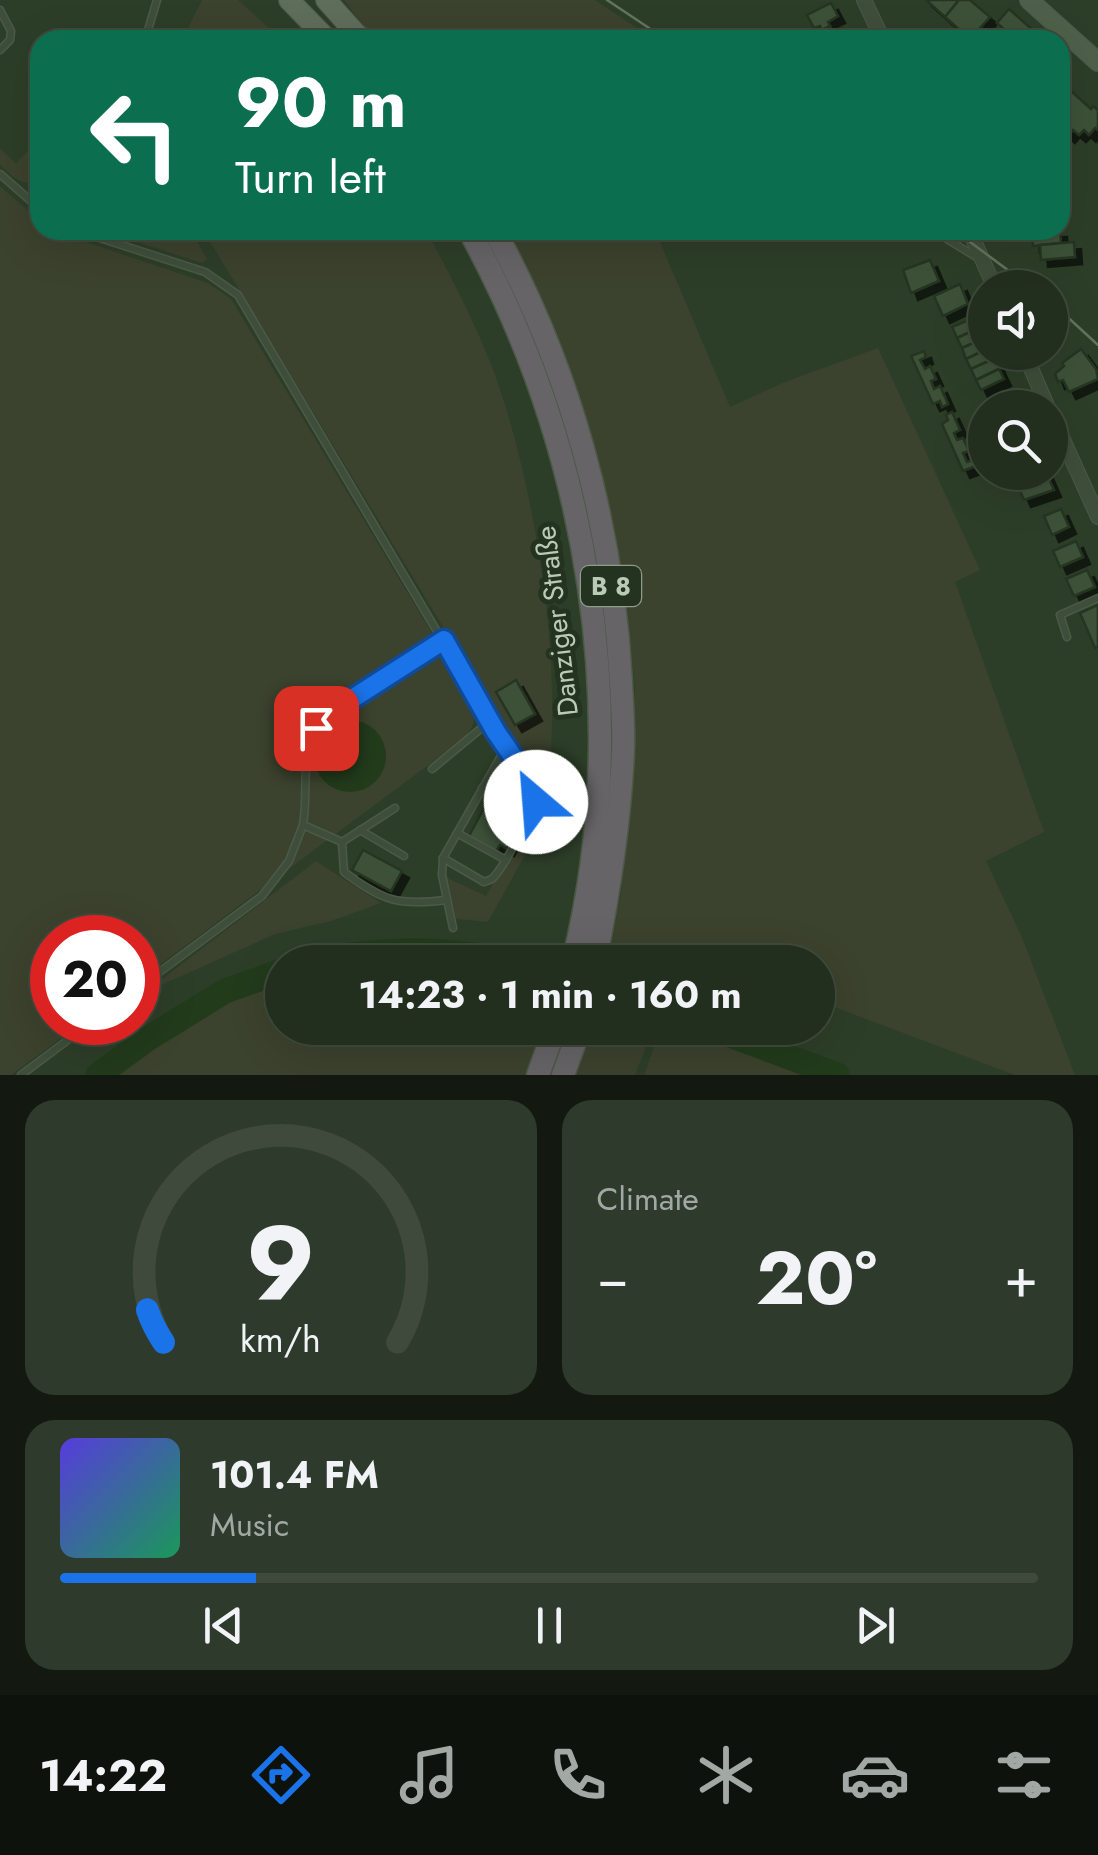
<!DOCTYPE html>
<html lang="en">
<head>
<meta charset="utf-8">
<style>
	body { margin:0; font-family:Jost,sans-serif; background:#2e3a2b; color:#f1f3f6; height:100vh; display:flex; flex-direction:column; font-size:38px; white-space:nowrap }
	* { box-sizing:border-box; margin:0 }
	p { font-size:32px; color:#a2a8a4 }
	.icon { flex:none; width:55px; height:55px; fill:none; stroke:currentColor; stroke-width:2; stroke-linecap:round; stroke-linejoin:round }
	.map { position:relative; height:1075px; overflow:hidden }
	.panel { display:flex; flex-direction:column; gap:25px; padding:25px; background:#131910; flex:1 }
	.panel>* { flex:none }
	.hud { position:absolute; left:30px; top:30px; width:1040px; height:210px; border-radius:30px; box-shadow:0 10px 40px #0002,0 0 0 2px #3f4a3c; background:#0b6e4f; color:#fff; overflow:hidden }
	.fabs { position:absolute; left:968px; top:270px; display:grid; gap:20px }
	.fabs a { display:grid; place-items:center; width:100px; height:100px; border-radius:50%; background:#222e1e; box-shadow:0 10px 40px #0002,0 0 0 2px #3f4a3c; font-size:50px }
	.speed { position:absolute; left:30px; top:915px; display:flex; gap:20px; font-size:50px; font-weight:700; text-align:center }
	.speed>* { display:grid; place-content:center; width:130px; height:130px; border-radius:50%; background:#222e1e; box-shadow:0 10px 40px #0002,0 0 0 2px #3f4a3c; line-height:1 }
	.speed .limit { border:15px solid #d22; background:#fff; color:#111 }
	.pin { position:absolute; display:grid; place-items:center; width:85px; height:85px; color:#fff; margin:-42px; border-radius:20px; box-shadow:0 5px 15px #0006 }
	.me { position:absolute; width:110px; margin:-55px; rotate:333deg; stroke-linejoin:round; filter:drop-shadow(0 0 8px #0008) }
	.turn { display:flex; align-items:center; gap:35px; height:210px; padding:0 40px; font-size:45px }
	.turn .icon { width:130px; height:130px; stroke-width:2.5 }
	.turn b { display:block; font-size:70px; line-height:85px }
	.big { font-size:75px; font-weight:700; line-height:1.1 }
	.panel .card { flex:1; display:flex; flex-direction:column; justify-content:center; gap:15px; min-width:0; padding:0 35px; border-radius:30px; background:#2e3a2b }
	.panel .dial { align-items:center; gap:0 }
	.dial svg { height:260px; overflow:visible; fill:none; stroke:#3f4a3c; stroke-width:7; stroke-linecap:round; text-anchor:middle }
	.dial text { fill:#f1f3f6; stroke:none }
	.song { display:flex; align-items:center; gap:30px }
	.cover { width:120px; height:120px; border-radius:15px; background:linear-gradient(135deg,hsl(250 70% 55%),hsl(150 70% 35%)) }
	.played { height:10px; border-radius:5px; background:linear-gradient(90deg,#1a73e8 20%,#3f4a3c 20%) }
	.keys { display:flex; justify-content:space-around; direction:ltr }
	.heat { display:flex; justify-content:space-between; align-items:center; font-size:55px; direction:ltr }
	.panel .tiles { flex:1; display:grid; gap:25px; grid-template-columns:1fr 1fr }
	.card:last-child { grid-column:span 2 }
	.trip { position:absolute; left:265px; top:945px; width:570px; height:100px; border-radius:50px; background:#222e1e; box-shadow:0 10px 40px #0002,0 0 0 2px #3f4a3c; font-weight:700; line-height:100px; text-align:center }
	.tabs { display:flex; height:160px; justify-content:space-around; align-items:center; background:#0e120c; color:#a2a8a4 }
	.tabs .icon { width:70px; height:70px }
	.tabs .selected { color:#1a73e8 }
	.tabs b { font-size:45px; color:#f1f3f6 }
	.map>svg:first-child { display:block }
</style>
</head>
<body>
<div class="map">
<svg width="1098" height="1075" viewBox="0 0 1098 1075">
	<defs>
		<filter id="shadow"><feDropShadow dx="7" dy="7" stdDeviation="0" flood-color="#0009"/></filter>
	</defs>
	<rect width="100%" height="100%" fill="#2d3e28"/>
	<!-- green -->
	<g fill="#3b422d">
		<polygon points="202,0 238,0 282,40 182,40"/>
		<polygon points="344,0 595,0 655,40 374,40"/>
		<path d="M40,139v44c-19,3 -27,-6 -40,-18v-16l16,14z"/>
		<path d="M0,186l40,35v9h10l158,53 23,16 241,401c6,19 2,30 -14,43l-320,238v-43h-86v84l30,1 -71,52h-11z"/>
		<polygon points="100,230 191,230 207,259 202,263"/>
		<path d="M203,230h223c24,45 48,90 66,137 34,89 58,225 60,321 1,37 -2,76 -3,114z"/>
		<polygon points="505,230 655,230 730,407 785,382 878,348 980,570 955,582 1044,832 986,861 1021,935 1075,1075 1015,1075 818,1001 818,962 715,962 693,954 688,962 608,962 621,893 635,690 625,584 598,471"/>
		<polygon points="514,846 526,853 488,922 456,919 447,878 486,896"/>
		<polygon points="316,861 381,903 331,921 275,934 144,993"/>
		<polygon points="282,976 282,1028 546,1028 529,1075 106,1075 150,1043 227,996"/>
		<polygon points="593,1028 653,1029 635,1075 576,1075"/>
		<polygon points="661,1028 697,1028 828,1075 644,1075"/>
	</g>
	<!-- water -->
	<circle fill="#223b1b" cx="350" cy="756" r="36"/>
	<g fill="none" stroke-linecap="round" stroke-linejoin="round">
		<!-- river -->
		<g stroke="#223b1b" stroke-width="25">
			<path d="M309,962c77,-15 131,-15 208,0"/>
			<polyline points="711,1028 837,1075"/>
			<polyline points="98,1075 146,1040 225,991 282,971"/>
		</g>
	</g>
	<!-- building -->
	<g fill="#3d5137" stroke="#263522" stroke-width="2.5" filter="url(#shadow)">
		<polygon points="926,0 959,0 945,17"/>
		<polygon points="959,0 970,0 990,17 970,39 945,17"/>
		<polygon points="831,3 838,16 828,22 830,26 822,30 820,26 814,28 807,15"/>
		<polygon points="1009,9 1035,32 1028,40 1016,40 997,23"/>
		<polygon points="830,26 833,32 842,27 849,40 824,40 822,30"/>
		<polygon points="1070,90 1091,109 1093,106 1098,110 1098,130 1095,128 1089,135 1084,130 1079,135 1073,130 1068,136 1060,129 1060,101"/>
		<polygon points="1060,230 1061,243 1033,246 1032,231"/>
		<polygon points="1074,242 1075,257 1041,260 1040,245"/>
		<polygon points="930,260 939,281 911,293 903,270"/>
		<polygon points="960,284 968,304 943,316 934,296"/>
		<polygon points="976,317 981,327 957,338 952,327"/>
		<polygon points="981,327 985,338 962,348 957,338"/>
		<polygon points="985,338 985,350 966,359 962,348"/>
		<polygon points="1081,349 1096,369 1098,379 1069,392 1063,380 1058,382 1055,374 1064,366 1062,363"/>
		<polygon points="985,350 992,352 995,358 971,369 966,359"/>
		<polygon points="924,351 926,357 920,360 925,369 930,366 936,379 931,381 934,389 940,386 948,404 942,407 940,401 933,404 911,356"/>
		<polygon points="995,358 999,369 976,380 971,369"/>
		<polygon points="999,369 1004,379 981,390 976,380"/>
		<polygon points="952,412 960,430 954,433 957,440 963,438 969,451 963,453 967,462 973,460 976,466 963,471 942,424 948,420 946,415"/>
		<polygon points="1029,472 1046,472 1054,490 1024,500 1015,479"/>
		<polygon points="1061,509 1069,527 1052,535 1044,516"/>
		<polygon points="1076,541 1083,557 1060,567 1053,551"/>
		<polygon points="1087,570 1095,587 1074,596 1066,579"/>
		<polygon points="1098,605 1098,647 1095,648 1080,613"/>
		<polygon points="516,680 535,714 515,725 496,692"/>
		<polygon points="489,799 516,813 509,825 518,830 507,849 500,845 496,851 469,836"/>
		<polygon points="363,850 402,871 391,891 352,870"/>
	</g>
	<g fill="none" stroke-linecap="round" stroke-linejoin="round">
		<defs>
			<g id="service">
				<polyline points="0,10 11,31 10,40 0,50"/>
				<polyline points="145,40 157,0"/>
				<polyline points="0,174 40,209"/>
				<polyline points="75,230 205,272 238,295 490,721 432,769"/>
				<polyline points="932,230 978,258"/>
				<polyline points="1067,637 1060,615 1098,598"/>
				<polyline points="482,788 530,817"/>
				<path d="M303,825c7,-44 -8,-77 28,-112l113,-73"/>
				<polyline points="360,830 404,856"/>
				<polyline points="457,833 506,860"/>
				<path d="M342,842l2,30c39,29 54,34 102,28"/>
				<path d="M443,858l41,24 8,-3c11,-11 18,-27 26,-41 27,-47 17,-50 -12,-91"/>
				<polyline points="453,928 442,875 443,858 506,747 490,721"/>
				<polyline points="138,988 262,896 289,861 303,825 342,842 395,808"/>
				<polyline points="21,1075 92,1022"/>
			</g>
			<g id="minor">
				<polyline points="864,0 883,40"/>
				<polyline points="969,230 995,288"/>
				<polyline points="1024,352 1048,408"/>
				<polyline points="1050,411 1098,517"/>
			</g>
			<polyline id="secondary" points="1029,0 1098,62"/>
			<g id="primary">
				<polyline points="289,0 328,40"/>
				<polyline points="326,0 360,38"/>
			</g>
			<g id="trunk">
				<polyline points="360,38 362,40"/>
				<path d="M469,230c121,220 164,488 104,732"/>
				<path d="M494,230c76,138 119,295 127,452 1,23 3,46 2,69 -3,72 -14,141 -28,211"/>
				<polyline points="538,1075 555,1028"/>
				<polyline points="563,1075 580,1028"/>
			</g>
		</defs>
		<!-- service casing -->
		<use href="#service" stroke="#4b5a48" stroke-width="9"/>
		<!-- minor casing -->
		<use href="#minor" stroke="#4b5a48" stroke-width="16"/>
		<!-- secondary casing -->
		<use href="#secondary" stroke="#4b5a48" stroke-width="20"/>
		<!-- primary casing -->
		<use href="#primary" stroke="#4b5a48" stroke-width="22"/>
		<!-- trunk casing -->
		<use href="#trunk" stroke="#4a5946" stroke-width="25"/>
		<!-- service -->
		<use href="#service" stroke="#3f4e3b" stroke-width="6"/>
		<!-- minor -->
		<use href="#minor" stroke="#3f4e3b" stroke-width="14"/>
		<!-- secondary -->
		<use href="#secondary" stroke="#4e604a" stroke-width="18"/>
		<!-- primary -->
		<use href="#primary" stroke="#5e6e5a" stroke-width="20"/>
		<!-- trunk -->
		<use href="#trunk" stroke="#666466" stroke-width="22"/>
		<!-- tram -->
		<g stroke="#63745e" stroke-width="2.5">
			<polyline points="607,0 667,40"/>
			<polyline points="954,230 1032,288"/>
			<polyline points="1050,301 1098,345"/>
		</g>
	</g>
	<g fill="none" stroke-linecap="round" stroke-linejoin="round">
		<defs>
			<polyline id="route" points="316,728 330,713 444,640 496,732 529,780 536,802"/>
		</defs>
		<!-- route casing -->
		<use href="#route" stroke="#114b97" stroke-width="25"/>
		<!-- route -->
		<use href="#route" stroke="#1a73e8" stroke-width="18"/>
	</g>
	<g text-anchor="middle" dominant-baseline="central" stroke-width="10" stroke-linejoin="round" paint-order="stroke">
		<!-- shield labels -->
		<rect fill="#243320" stroke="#8e9c8a" stroke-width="2.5" x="581" y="566" width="60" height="40" rx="8"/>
		<g font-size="25" font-weight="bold" fill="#bbc9b8">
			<text x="611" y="586">B 8</text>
		</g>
		<!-- street labels -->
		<g font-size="28" fill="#bbc9b8" stroke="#243320">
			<text transform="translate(557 621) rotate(-97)">Danziger Straße</text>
		</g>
	</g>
</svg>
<div class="fabs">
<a><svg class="icon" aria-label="sound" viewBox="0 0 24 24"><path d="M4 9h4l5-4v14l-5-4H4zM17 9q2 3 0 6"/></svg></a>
<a><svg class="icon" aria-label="search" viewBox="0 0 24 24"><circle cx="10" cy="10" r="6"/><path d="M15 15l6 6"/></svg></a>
</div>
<div class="speed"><div class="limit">20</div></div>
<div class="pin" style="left:316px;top:728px;background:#d93025"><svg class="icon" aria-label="arrive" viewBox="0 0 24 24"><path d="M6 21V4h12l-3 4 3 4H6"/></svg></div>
<svg class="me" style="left:536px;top:802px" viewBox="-20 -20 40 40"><circle r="19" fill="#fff"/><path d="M0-13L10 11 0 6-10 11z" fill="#1a73e8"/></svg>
<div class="trip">14:23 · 1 min · 160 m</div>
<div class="hud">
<div class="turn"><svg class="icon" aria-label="left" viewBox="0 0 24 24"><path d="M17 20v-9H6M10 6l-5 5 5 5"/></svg><div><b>90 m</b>Turn left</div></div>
</div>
</div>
<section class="panel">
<div class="tiles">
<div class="card dial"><svg viewBox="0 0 100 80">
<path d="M14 69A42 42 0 1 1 86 69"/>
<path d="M14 69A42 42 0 0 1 9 59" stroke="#1a73e8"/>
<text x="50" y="56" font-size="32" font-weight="700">9</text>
<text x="50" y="72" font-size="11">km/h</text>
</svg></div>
<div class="card"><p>Climate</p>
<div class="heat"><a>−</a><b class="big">20°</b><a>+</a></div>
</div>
<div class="card">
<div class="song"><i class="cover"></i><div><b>101.4 FM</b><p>Music</p></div></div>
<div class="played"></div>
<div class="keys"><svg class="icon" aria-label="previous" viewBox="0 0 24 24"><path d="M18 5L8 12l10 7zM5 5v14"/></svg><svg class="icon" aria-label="pause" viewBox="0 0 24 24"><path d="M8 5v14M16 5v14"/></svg><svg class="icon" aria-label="next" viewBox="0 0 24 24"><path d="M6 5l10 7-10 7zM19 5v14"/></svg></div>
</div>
</div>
</section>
<nav class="tabs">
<b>14:22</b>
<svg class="icon selected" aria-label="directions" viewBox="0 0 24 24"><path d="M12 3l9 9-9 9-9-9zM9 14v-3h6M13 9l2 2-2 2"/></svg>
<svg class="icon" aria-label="music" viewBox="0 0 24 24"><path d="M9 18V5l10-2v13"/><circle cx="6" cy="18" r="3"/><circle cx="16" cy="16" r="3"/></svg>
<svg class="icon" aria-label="phone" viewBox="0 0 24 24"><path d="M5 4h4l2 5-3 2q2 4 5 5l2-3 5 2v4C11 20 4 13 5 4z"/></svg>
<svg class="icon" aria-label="climate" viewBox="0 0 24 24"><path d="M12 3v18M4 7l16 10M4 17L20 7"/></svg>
<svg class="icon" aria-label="car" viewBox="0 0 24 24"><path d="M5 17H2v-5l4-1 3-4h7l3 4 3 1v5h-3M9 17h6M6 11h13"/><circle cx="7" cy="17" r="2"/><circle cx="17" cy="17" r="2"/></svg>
<svg class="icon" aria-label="filters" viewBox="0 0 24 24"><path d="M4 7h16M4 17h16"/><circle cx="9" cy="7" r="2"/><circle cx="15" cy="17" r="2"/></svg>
</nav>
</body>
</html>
